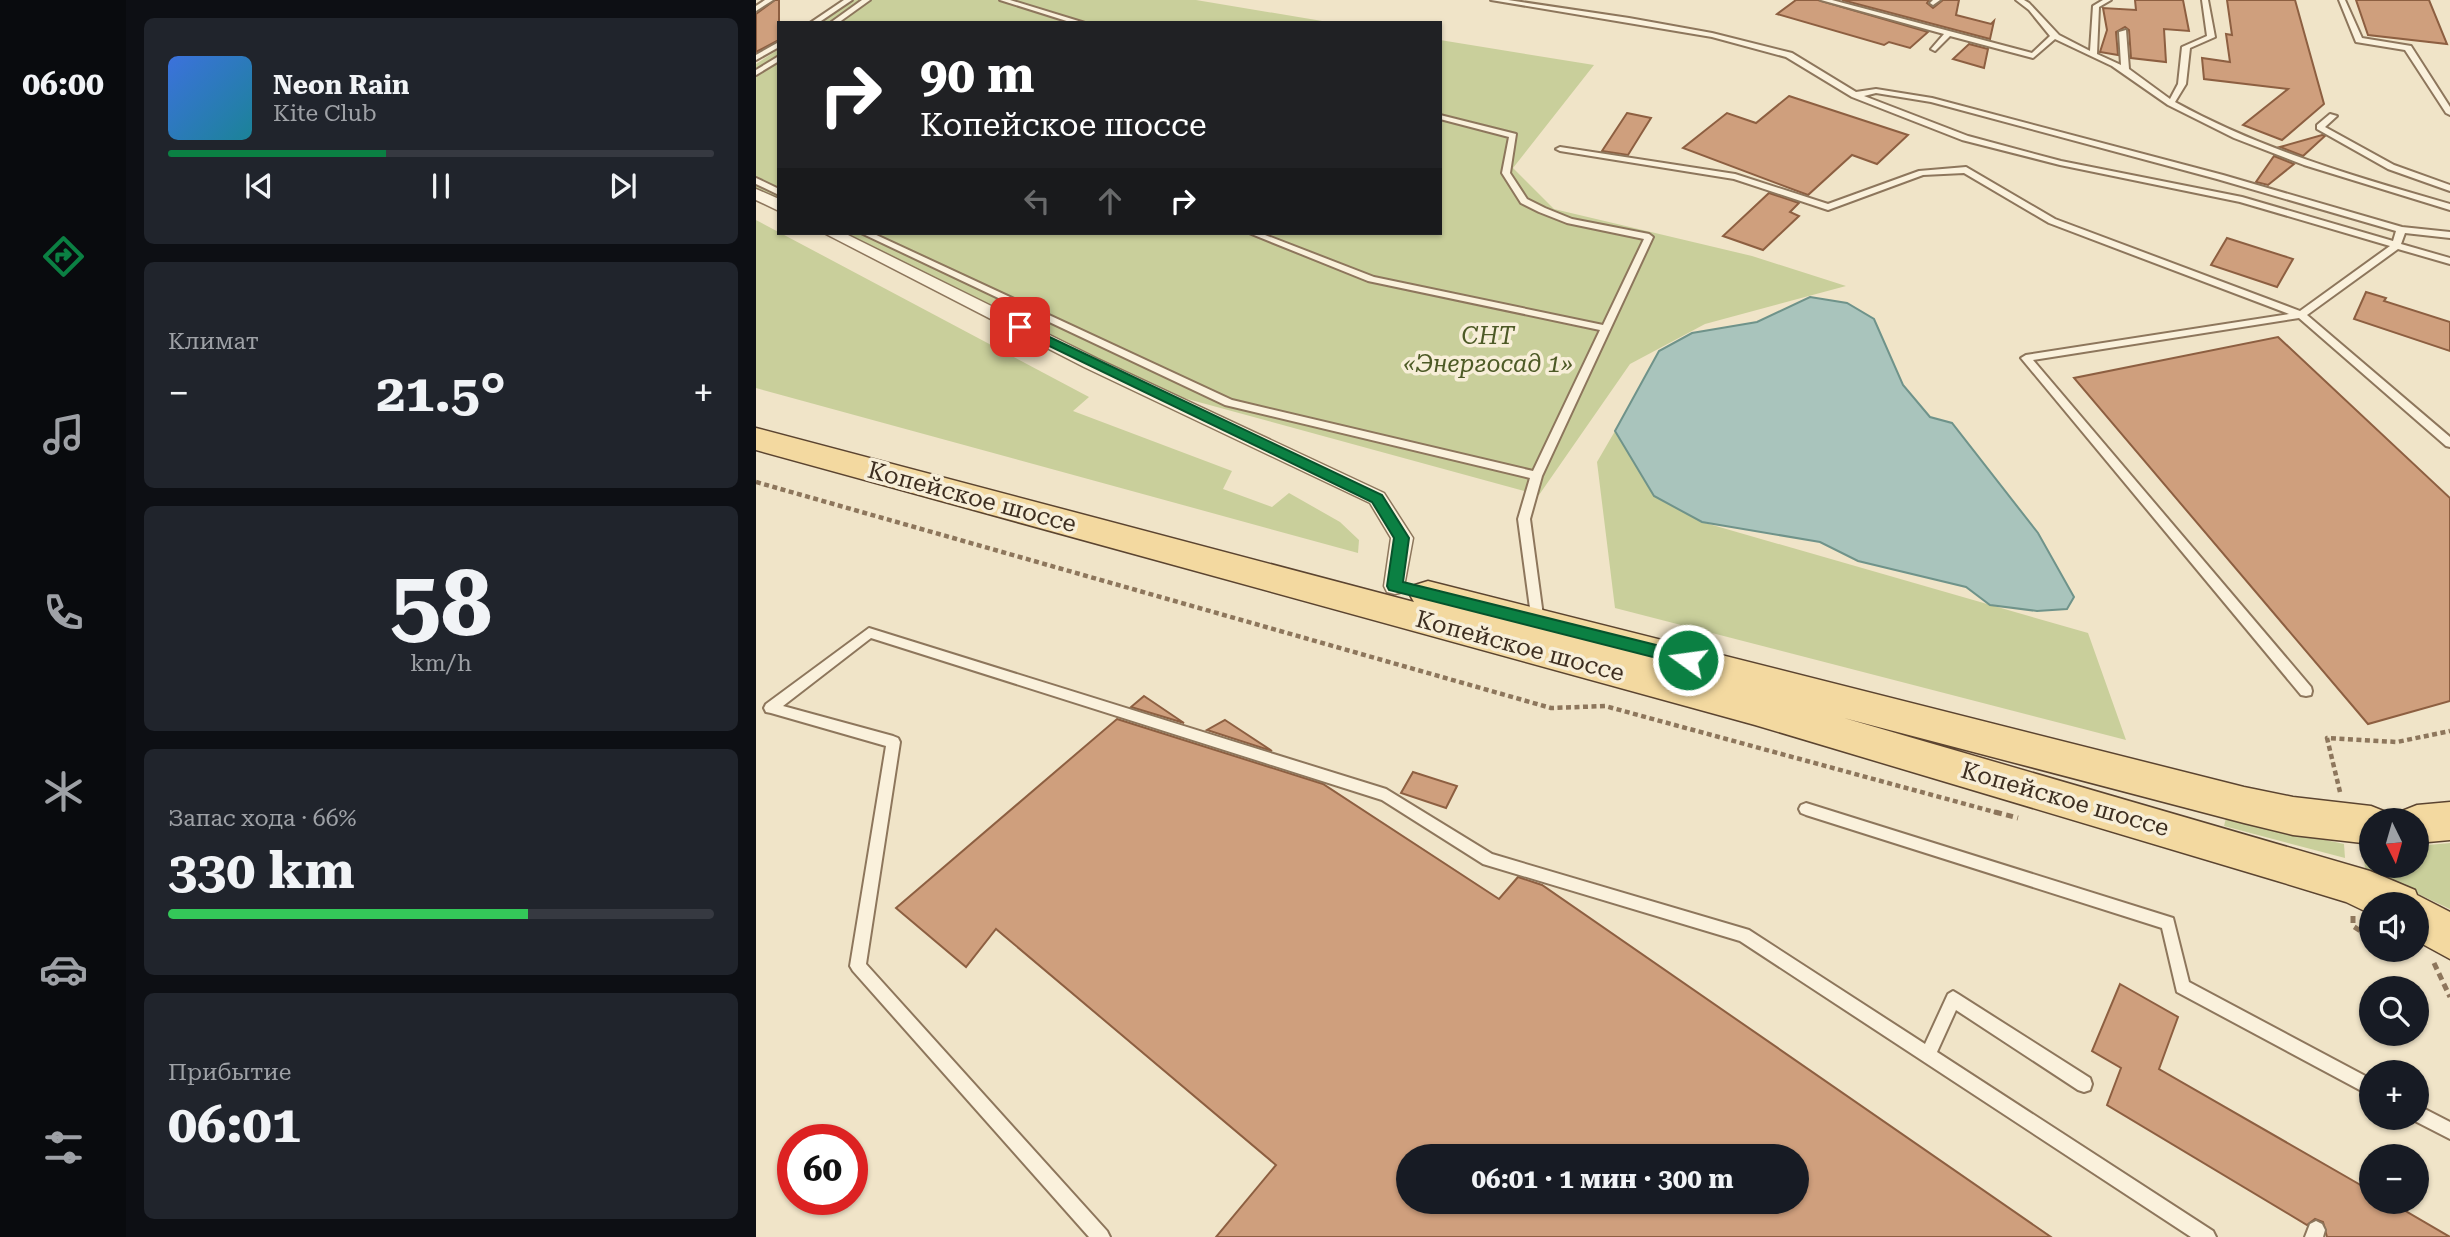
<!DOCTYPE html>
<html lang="ru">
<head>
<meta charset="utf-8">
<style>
	body { margin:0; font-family:"Roboto Serif",serif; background:#20242c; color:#f1f3f6; height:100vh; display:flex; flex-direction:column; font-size:26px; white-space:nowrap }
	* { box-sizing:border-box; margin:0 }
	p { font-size:23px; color:#9ea1a6 }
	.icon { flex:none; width:38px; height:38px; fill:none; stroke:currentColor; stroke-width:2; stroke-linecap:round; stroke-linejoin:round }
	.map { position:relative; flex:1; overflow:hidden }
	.details { display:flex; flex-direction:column; gap:18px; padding:18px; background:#0d0f14; width:630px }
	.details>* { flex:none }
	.top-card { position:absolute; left:21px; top:21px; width:665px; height:214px; border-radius:0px; box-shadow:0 2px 5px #0004; background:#202124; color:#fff; overflow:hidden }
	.needle { width:46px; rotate:175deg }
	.buttons { position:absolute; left:1603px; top:808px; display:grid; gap:14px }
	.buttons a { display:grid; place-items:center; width:70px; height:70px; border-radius:50%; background:#171b24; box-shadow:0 2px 5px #0004; font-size:35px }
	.speed { position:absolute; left:21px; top:1124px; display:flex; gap:14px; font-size:35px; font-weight:700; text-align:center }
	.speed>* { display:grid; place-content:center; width:91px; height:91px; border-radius:50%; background:#171b24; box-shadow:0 2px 5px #0004; line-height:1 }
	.speed .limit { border:10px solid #d22; background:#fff; color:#111 }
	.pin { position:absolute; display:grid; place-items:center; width:60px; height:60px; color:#fff; margin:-30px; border-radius:14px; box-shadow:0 4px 10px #0006 }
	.me { position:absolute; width:77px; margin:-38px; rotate:284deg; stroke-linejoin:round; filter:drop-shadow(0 0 5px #0008) }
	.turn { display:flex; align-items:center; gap:24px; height:147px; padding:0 28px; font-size:32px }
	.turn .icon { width:91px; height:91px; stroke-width:2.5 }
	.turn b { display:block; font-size:49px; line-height:60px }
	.lanes { display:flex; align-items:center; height:66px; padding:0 28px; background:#0003; justify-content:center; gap:35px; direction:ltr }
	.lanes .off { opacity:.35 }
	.big { font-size:52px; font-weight:700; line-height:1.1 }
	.details .tile { flex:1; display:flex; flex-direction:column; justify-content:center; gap:10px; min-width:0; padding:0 24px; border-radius:10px; background:#20242c }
	.details .dial { align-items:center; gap:0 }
	.dial b { font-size:91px; line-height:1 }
	.song { display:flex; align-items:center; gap:21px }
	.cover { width:84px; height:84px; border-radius:10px; background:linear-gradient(135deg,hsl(220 70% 55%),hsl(190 70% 35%)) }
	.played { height:7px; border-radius:4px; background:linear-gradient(90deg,#0b8043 40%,#363941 40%) }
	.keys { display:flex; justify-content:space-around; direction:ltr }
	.heat { display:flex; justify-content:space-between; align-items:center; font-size:38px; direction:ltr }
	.charge { height:10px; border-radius:5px; background:linear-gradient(90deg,#34c759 66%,#363941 0) }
	.trip { position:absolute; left:640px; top:1144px; width:413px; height:70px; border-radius:35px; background:#171b24; box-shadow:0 2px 5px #0004; font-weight:700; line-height:70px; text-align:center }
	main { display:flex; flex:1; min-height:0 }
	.tab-bar { display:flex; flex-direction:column; width:126px; justify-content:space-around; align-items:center; background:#090b0e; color:#9ea1a6 }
	.tab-bar .icon { width:49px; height:49px }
	.tab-bar .on { color:#0b8043 }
	.tab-bar b { font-size:32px; color:#f1f3f6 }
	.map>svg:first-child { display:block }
</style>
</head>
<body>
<main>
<nav class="tab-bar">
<b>06:00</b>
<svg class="icon on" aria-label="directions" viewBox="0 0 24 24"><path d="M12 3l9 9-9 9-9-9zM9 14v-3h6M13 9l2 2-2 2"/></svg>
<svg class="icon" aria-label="music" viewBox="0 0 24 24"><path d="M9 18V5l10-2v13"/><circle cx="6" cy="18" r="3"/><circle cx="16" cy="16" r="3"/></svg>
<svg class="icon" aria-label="phone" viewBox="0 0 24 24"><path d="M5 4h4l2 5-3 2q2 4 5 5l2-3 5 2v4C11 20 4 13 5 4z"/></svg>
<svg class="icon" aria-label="climate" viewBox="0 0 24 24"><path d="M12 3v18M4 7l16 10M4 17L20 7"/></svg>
<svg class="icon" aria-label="car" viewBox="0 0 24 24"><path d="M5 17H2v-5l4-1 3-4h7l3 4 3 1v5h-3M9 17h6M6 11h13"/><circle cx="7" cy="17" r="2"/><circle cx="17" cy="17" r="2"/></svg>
<svg class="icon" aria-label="filters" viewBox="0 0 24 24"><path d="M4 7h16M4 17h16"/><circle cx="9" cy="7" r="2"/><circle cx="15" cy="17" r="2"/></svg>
</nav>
<section class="details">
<div class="tile">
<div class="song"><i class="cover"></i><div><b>Neon Rain</b><p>Kite Club</p></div></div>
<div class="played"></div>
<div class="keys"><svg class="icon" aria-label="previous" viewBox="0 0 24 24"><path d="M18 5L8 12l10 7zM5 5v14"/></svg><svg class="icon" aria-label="pause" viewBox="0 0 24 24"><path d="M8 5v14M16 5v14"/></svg><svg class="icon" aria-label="next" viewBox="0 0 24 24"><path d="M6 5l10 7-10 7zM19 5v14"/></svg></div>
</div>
<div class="tile"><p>Климат</p>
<div class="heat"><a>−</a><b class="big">21.5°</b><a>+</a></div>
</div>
<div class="tile dial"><b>58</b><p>km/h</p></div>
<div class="tile"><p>Запас хода · 66%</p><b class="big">330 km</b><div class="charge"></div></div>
<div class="tile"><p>Прибытие</p><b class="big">06:01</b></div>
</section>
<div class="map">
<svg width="1694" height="1237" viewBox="0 0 1694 1237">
	<rect width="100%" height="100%" fill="#f0e4c8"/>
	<!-- green -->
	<g fill="#c9cf9b">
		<polygon points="98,0 440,0 578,23 63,23"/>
		<polygon points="684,40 838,65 757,168 798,209 996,256 1090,286 949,324 874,364 783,495 402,391 85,233 684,233"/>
		<polygon points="23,49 23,201 0,189 0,64"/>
		<polygon points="0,220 333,397 317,411 476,471 467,489 516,507 533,493 584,522 603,540 602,553 0,388"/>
		<polygon points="859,431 898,496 946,522 1332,633 1370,740 859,608 841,462"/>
		<polygon points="1470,818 1588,844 1589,858 1468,826"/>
		<polygon points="1694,843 1694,909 1609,869 1607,846 1615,846 1615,866 1661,866 1661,846"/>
	</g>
	<!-- water -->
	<polygon fill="#a9c4bc" stroke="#6f938a" stroke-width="2" points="1054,297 1091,303 1118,319 1147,385 1174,417 1196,423 1282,533 1318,597 1311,609 1281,611 1234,605 1210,587 1102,561 1064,542 946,522 898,496 859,431 903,351 936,333 1001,322"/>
	<!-- building -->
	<g fill="#cf9f7d" stroke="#8d5f41" stroke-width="2" fill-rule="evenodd">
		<polygon points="19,0 23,0 23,40 0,52 0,14"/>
		<polygon points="1040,0 1062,0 1172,32 1154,48 1133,42 1128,45 1021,14"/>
		<polygon points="1086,0 1173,0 1171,3 1177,8 1187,0 1203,0 1200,15 1235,24 1238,21 1234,39"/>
		<polygon points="1379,0 1427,0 1433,31 1408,29 1410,62 1375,58 1373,30 1369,27 1360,32 1362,55 1344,52 1351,30 1347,8 1380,10"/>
		<polygon points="1471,0 1539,0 1568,104 1526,140 1487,125 1532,89 1448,79 1446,58 1474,62 1470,34 1476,35"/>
		<polygon points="1600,0 1673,0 1691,44 1612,35"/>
		<polygon points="1213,44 1232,49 1228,68 1197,59"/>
		<polygon points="1033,96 1152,135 1121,164 1096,155 1052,195 927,148 971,113 1000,123"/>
		<polygon points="871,113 895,118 872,155 846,151"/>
		<polygon points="1566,135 1569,136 1547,156 1524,147"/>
		<polygon points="1518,156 1538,164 1512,185 1500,182"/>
		<polygon points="1013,193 1043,203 1034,212 1043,216 1007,250 967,236"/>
		<polygon points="1471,238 1537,259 1521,287 1455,265"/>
		<polygon points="1610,292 1630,298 1628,301 1694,322 1694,351 1598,319"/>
		<polygon points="1522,337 1694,498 1694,701 1612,724 1318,378"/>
		<polygon points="388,696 428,723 375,707"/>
		<path d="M361,719l206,65 176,115 19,-22 24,8 509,352h-835l60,-72 -280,-236 -30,38 -70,-59zM653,1157h388v45h-388z"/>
		<polygon points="469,720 516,751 451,730"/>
		<polygon points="657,772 701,786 690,808 645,793"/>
		<polygon points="1364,984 1422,1017 1403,1069 1615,1191 1615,1202 1634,1202 1694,1237 1571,1237 1567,1222 1559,1219 1551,1225 1351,1105 1365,1068 1336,1051"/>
	</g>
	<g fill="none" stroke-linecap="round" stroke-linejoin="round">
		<defs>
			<g id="service">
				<polygon points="9,0 17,0 0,11 0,6"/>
				<polygon points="88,0 96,0 62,23 54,23"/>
				<polygon points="106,0 114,0 82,23 74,23"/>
				<polygon points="244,0 254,0 329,23 317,23"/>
				<path d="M735,0h17l121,18 83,15 80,20 64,39 20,-3 56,9 291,77 179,52 48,5v6l-45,-5 -4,11 49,14v6l-52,-15 -91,66 143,122v10l-4,-1 -147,-128 -266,42 278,327 1,4 -1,4 -5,1 -5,-1 -280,-337 5,-3 263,-41 -240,-91 -85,-50 -41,2 -95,35 -94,-31 -174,-28 -4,-2 4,-2 175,27 93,30 91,-33 47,-4 89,52 245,92 90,-65 -150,-44 -180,-37 -98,-25 -110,-43 -66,-40 -74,-20zM1120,93l55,9 286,77 179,52 -3,10 -151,-44 -181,-36 -93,-25 -104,-40z"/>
				<path d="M1065,0h11l200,53 18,-17 -21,-26 -13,-10h8l5,3 30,32 31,16 3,-45 10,-6h8l-12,7 -2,47 24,11 -2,-33 7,-2 3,39 41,30 8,-15 4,-37 25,-11 -5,-36h6l7,37 -25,11 -4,36 -11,18c87,48 181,75 275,102v6l-146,-45 -70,-27 -66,-33 -56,-39 -57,-27 -22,19 -83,-22 -15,15 -4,-2 13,-15z"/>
				<polygon points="1177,0 1184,0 1177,5 1174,3"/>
				<polygon points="1583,0 1589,0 1606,38 1655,46 1694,107 1694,115 1690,113 1649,50 1600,42"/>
				<polygon points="23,42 23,47 0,60 0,55"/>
				<polygon points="23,56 23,61 0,75 0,70"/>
				<polygon points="1574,114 1581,116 1569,127 1638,165 1694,185 1694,191 1632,169 1561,129 1561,125"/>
				<polygon points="684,115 760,134 754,173 771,199 789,208 816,219 893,234 897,237 786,476 774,519 788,623 786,626 778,626 776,623 762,519 774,478 469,405 105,233 116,233 476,400 777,471 844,330 612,281 493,233 504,233 618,277 847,325 888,239 811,223 783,212 765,203 746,173 753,137 684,119"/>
				<polygon points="0,178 23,189 23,195 0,184"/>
				<polygon points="113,628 630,789 736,854 993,930 1169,1044 1192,994 1197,991 1202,994 1334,1078 1336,1084 1334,1090 1328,1092 1322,1090 1200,1010 1181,1052 1457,1231 1460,1237 1435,1237 984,941 727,864 626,800 115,638 27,706 137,736 142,738 144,742 110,964 351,1231 354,1237 333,1237 97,971 94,966 130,746 15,713 10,712 8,708 10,704"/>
				<polygon points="1050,803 1417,918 1433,982 1615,1079 1615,1096 1421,992 1406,928 1050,815 1045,813 1043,809 1045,805"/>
				<polygon points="1661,1105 1694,1122 1694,1139 1655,1119 1661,1118"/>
				<polygon points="1560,1221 1566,1224 1569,1230 1567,1237 1549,1237 1554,1224"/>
			</g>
			<g id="minor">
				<polygon points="0,189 23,199 23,211 0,200"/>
				<polygon points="68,233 88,233 342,359 628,493 657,538 647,592 639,594 631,592 628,586 635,538 614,503 328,367"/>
			</g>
			<g id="primary">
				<polygon points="0,428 658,602 654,595 659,585 672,581 1488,787 1537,797 1615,806 1630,812 1634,821 1615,821 1615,844 1537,835 1488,823 1088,718 1614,871 1659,890 1661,895 1694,912 1694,959 1661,941 1661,905 1615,905 1615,914 1590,902 1518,880 999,725 0,450"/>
				<polygon points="1694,802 1694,840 1661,843 1661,821 1641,821 1646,811 1661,805"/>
			</g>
		</defs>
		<!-- service casing -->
		<use href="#service" stroke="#8d765c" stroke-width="4"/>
		<!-- minor casing -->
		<use href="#minor" stroke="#8d765c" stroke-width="3"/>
		<!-- primary casing -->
		<use href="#primary" stroke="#5b4430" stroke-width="3"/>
		<!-- path-far1 -->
		<g stroke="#8d765c" stroke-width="4.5" stroke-dasharray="5 3.5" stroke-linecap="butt">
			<polyline points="0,482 795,708 849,706 1246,814"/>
			<polyline points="1584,792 1571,738 1641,742 1694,731"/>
		</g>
		<!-- path -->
		<g stroke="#8d765c" stroke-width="5" stroke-dasharray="7 4.5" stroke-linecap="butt">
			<polyline points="1239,812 1262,818"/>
			<polyline points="1597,916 1597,926 1615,938"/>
			<polyline points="1678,963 1694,997"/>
		</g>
		<!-- service -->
		<use href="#service" fill="#faf1dc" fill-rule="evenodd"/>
		<!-- minor -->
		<use href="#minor" fill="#faf1dc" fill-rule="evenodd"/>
		<!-- primary -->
		<use href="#primary" fill="#f3d9a0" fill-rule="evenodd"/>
	</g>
	<!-- route -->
	<polygon fill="#0b8043" stroke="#07532c" stroke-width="2" points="264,323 626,495 653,538 647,582 932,653 940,660 932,666 633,590 631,586 638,538 616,502 260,330 258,327"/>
	<g text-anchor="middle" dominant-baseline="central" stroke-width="7" stroke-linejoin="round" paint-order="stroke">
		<!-- park labels -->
		<g font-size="24" font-style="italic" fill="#4d5a26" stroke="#f7eed8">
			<text x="732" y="336">СНТ<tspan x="732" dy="28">«Энергосад 1»</tspan></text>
		</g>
		<!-- street labels -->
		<g font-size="24" fill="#3d2e20" stroke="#f7eed8">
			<text transform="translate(216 497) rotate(15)">Копейское шоссе</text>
			<text transform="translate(764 646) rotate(15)">Копейское шоссе</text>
			<text transform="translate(1309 799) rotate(16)">Копейское шоссе</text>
		</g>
	</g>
</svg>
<div class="buttons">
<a><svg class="needle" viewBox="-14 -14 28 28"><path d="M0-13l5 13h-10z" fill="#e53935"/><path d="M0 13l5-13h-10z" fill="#9ea1a6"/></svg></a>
<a><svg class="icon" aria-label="sound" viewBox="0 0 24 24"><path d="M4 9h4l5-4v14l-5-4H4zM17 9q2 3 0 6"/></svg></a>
<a><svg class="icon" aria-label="search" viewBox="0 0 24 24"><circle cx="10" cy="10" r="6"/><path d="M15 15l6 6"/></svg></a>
<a>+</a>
<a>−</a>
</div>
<div class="speed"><div class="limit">60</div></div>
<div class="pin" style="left:264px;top:327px;background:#d93025"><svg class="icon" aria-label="arrive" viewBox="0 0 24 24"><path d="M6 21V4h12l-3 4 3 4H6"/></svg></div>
<svg class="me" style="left:932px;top:660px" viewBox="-20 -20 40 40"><circle r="17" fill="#0b8043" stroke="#fff" stroke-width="3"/><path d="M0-11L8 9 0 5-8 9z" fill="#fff"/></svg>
<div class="trip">06:01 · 1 мин · 300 m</div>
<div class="top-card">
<div class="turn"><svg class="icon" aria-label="right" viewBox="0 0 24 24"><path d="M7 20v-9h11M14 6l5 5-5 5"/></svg><div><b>90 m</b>Копейское шоссе</div></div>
<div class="lanes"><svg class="icon off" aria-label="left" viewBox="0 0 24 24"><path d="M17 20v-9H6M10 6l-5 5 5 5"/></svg><svg class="icon off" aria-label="ahead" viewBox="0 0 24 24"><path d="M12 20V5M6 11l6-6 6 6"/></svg><svg class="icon" aria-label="right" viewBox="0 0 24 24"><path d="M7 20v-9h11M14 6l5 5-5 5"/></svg></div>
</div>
</div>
</main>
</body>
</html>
